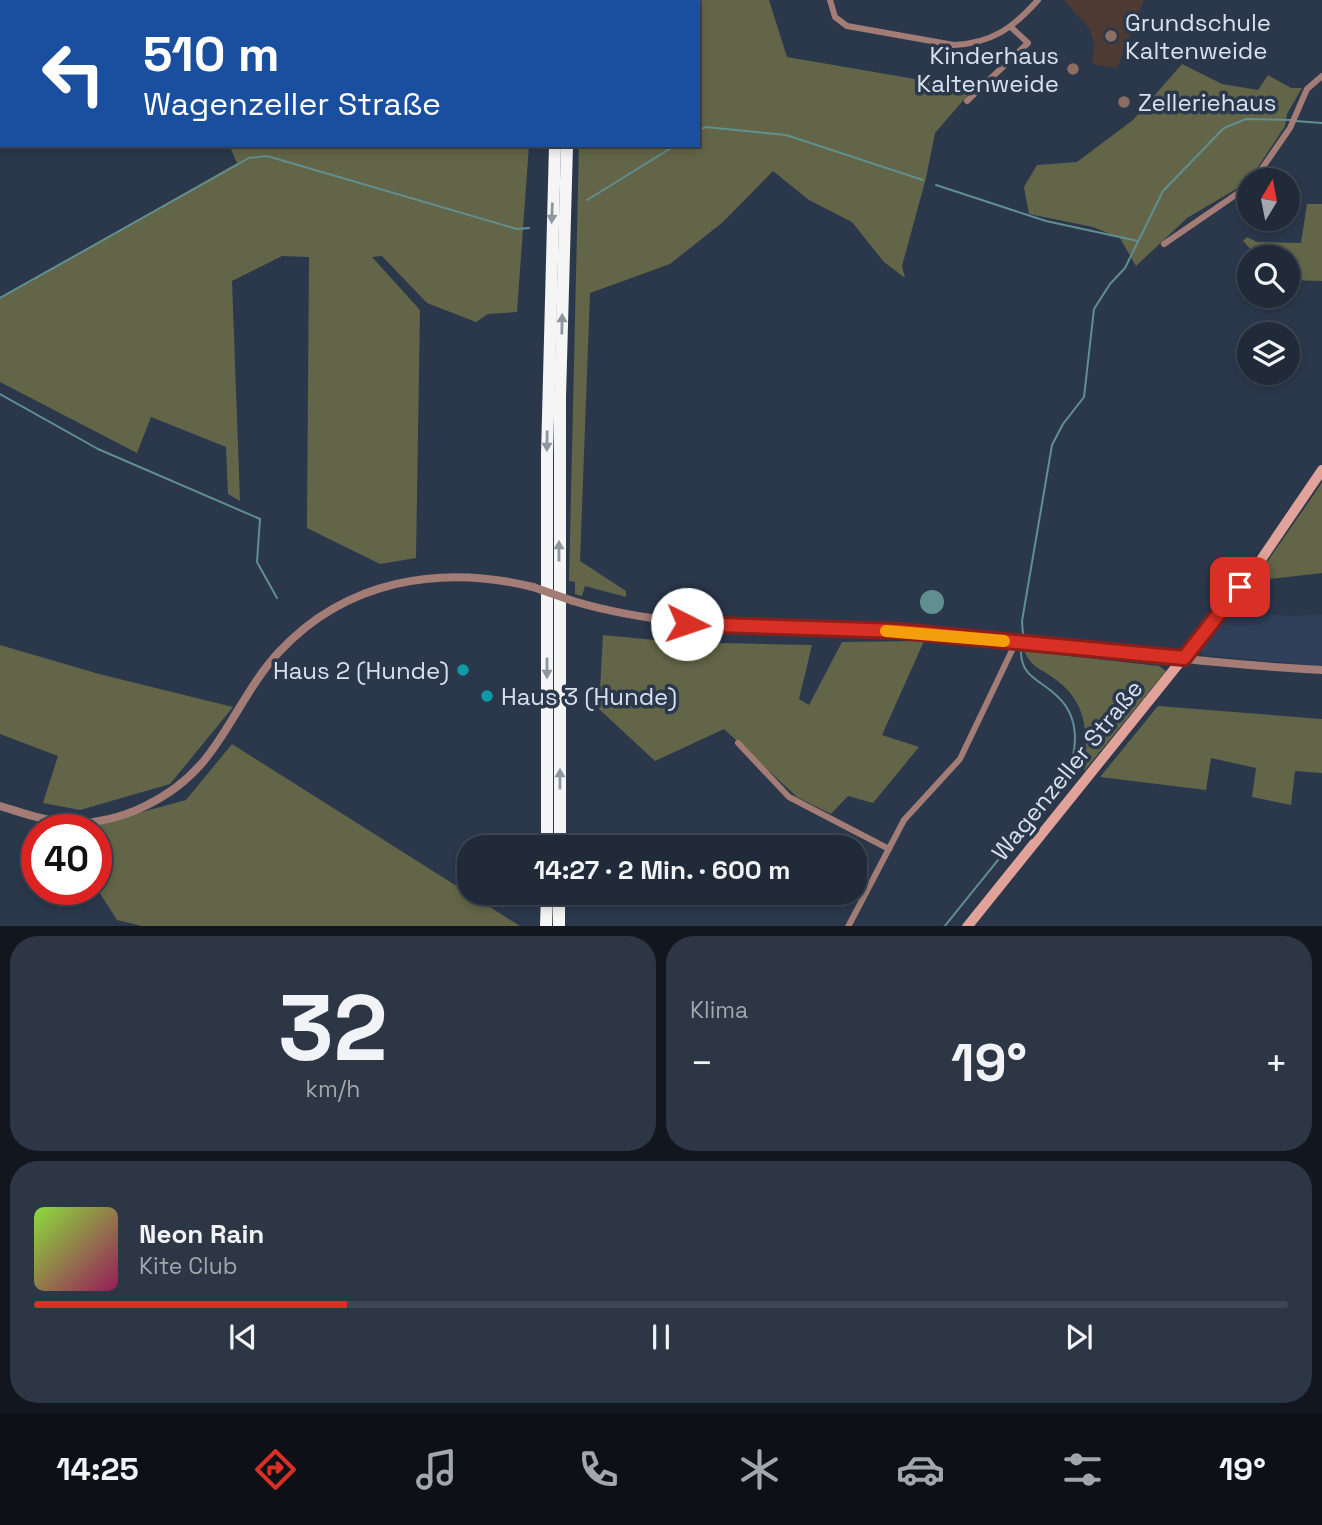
<!DOCTYPE html>
<html lang="de">
<head>
<meta charset="utf-8">
<style>
	body { margin:0; font-family:"Space Grotesk",sans-serif; background:#2d3644; color:#f1f3f6; height:100vh; display:flex; flex-direction:column; font-size:26px; white-space:nowrap }
	* { box-sizing:border-box; margin:0 }
	p { font-size:23px; color:#a2a7ae }
	.icon { flex:none; width:38px; height:38px; fill:none; stroke:currentColor; stroke-width:2; stroke-linecap:round; stroke-linejoin:round }
	.map { position:relative; height:926px; overflow:hidden }
	.drawer { display:flex; flex-direction:column; gap:10px; padding:10px; background:#12171f; flex:1 }
	.drawer>* { flex:none }
	.banner { position:absolute; left:0px; top:0px; width:700px; height:147px; box-shadow:0 4px 10px #0003,0 0 0 2px #3d4653; background:#1a4fa0; color:#fff; overflow:hidden }
	.needle { width:46px; rotate:10deg }
	.controls { position:absolute; left:1237px; top:168px; display:grid; gap:14px }
	.controls a { display:grid; place-items:center; width:63px; height:63px; border-radius:50%; background:#202a39; box-shadow:0 4px 10px #0003,0 0 0 2px #3d4653; font-size:35px }
	.speed { position:absolute; left:21px; top:814px; display:flex; gap:14px; font-size:35px; font-weight:700; text-align:center }
	.speed>* { display:grid; place-content:center; width:91px; height:91px; border-radius:50%; background:#202a39; box-shadow:0 4px 10px #0003,0 0 0 2px #3d4653; line-height:1 }
	.speed .limit { border:10px solid #d22; background:#fff; color:#111 }
	.pin { position:absolute; display:grid; place-items:center; width:60px; height:60px; color:#fff; margin:-30px; border-radius:14px; box-shadow:0 4px 10px #0006 }
	.me { position:absolute; width:77px; margin:-38px; rotate:94deg; stroke-linejoin:round; filter:drop-shadow(0 0 5px #0008) }
	.turn { display:flex; align-items:center; gap:24px; height:147px; padding:0 28px; font-size:32px }
	.turn .icon { width:91px; height:91px; stroke-width:2.5 }
	.turn b { display:block; font-size:49px; line-height:60px }
	.big { font-size:52px; font-weight:700; line-height:1.1 }
	.drawer .tile { flex:1; display:flex; flex-direction:column; justify-content:center; gap:10px; min-width:0; padding:0 24px; border-radius:28px; background:#2d3644 }
	.drawer .dial { align-items:center; gap:0 }
	.dial b { font-size:91px; line-height:1 }
	.song { display:flex; align-items:center; gap:21px }
	.cover { width:84px; height:84px; border-radius:10px; background:linear-gradient(135deg,hsl(90 70% 55%),hsl(330 70% 35%)) }
	.played { height:7px; border-radius:4px; background:linear-gradient(90deg,#d93025 25%,#3d4653 25%) }
	.keys { display:flex; justify-content:space-around; direction:ltr }
	.heat { display:flex; justify-content:space-between; align-items:center; font-size:38px; direction:ltr }
	.drawer .tiles { flex:1; display:grid; gap:10px; grid-template-columns:1fr 1fr }
	.tile:last-child { grid-column:span 2 }
	.trip { position:absolute; left:457px; top:835px; width:410px; height:70px; border-radius:28px; background:#202a39; box-shadow:0 4px 10px #0003,0 0 0 2px #3d4653; font-weight:700; line-height:70px; text-align:center }
	.menu { display:flex; height:112px; justify-content:space-around; align-items:center; background:#0d1117; color:#a2a7ae }
	.menu .icon { width:49px; height:49px }
	.menu .on { color:#d93025 }
	.menu b { font-size:32px; color:#f1f3f6 }
	.map>svg:first-child { display:block }
</style>
</head>
<body>
<div class="map">
<svg width="1322" height="927" viewBox="0 0 1322 927">
	<rect width="100%" height="100%" fill="#2b384c"/>
	<!-- built -->
	<polygon fill="#30405a" points="1230,611 1287,616 1322,615 1322,666 1203,655 1200,647"/>
	<!-- education -->
	<polygon fill="#4d3a32" points="1064,0 1144,0 1117,68 1092,64 1095,44 1088,27"/>
	<!-- green -->
	<g fill="#636548">
		<polygon points="151,0 394,0 394,2 152,2"/>
		<polygon points="587,0 769,0 787,57 973,89 935,133 926,178 902,266 905,278 884,262 852,222 809,200 773,171 723,222 670,264 590,293 580,561 626,591 626,597 585,586 582,596 575,594 575,582 569,581 579,145 698,145 698,2"/>
		<polygon points="1182,64 1222,84 1258,90 1268,75 1291,88 1302,88 1287,114 1285,126 1248,182 1187,218 1136,266 1120,238 1093,227 1029,214 1024,187 1037,165 1077,162 1133,120"/>
		<polygon points="229,145 529,145 517,312 488,314 476,322 427,303 382,256 372,257 420,310 416,558 380,564 307,528 309,257 282,256 232,281 240,501 228,494 226,447 151,417 137,453 0,382 0,298 237,163"/>
		<polygon points="1307,204 1322,204 1322,281 1288,280 1288,257 1258,257 1243,241 1247,237 1257,242 1301,243"/>
		<polygon points="1322,482 1322,573 1254,581 1319,487"/>
		<polygon points="603,635 675,642 812,645 799,699 809,705 842,642 924,641 882,735 919,747 873,803 848,796 831,814 797,797 724,729 655,761 599,709"/>
		<polygon points="0,645 99,674 233,707 170,784 80,810 43,803 58,756 0,734"/>
		<path d="M1024,651l135,15 7,5 -82,100c4,-37 4,-68 -29,-92 -16,-12 -21,-9 -31,-28z"/>
		<polygon points="1158,706 1322,719 1322,773 1295,771 1291,805 1252,797 1256,768 1211,758 1206,790 1100,777"/>
		<polygon points="232,744 520,926 142,926 117,920 96,887 96,830 76,830 186,800"/>
	</g>
	<!-- water -->
	<circle fill="#618f8f" cx="932" cy="602" r="12"/>
	<g fill="none" stroke-linecap="round" stroke-linejoin="round">
		<!-- stream -->
		<g stroke="#618f8f" stroke-width="2">
			<polyline points="1295,121 1322,123"/>
			<polyline points="698,131 705,127 786,135 923,180"/>
			<polyline points="936,185 1046,221 1138,241"/>
			<polyline points="587,200 676,145"/>
			<polyline points="0,298 249,158 267,156 517,229 529,228"/>
			<polyline points="0,394 98,449 260,519 257,562 277,598"/>
			<polyline points="1023,635 1022,621 1052,445 1063,424 1084,397 1094,309 1110,284 1125,268 1163,191 1224,128 1246,119 1290,120"/>
			<path d="M944,927l121,-150c13,-26 16,-59 -8,-81 -16,-16 -36,-19 -36,-44"/>
		</g>
		<!-- minor -->
		<g stroke="#a37c76" stroke-width="6">
			<path d="M830,0l5,17 12,9 107,19c38,-2 59,-17 84,-45"/>
			<polyline points="967,101 1028,43 1012,28"/>
			<polyline points="1254,180 1290,128 1307,89 1322,76"/>
			<polyline points="1164,244 1250,185"/>
			<polyline points="738,743 789,797 889,849"/>
			<polyline points="848,927 904,820 960,759 1016,642"/>
		</g>
		<!-- tertiary -->
		<g stroke="#a37c76" stroke-width="8">
			<path d="M573,601c107,32 216,24 326,30 142,8 282,32 423,39"/>
			<path d="M0,806c20,6 41,14 62,16 55,6 116,-25 148,-69 24,-32 41,-71 69,-101 67,-72 161,-88 254,-65"/>
		</g>
		<!-- secondary -->
		<polyline stroke="#e0a299" stroke-width="10" points="967,927 1254,570 1322,470"/>
		<!-- motorway -->
		<g stroke="#f5f5f5" stroke-width="12">
			<polyline points="565,2 565,0"/>
			<polyline points="577,2 577,0"/>
			<polyline points="547,847 547,455 555,145"/>
			<polyline points="560,847 560,397 567,145"/>
			<polyline points="546,927 547,892"/>
			<polyline points="559,927 559,892"/>
		</g>
		<!-- tertiary-bridge -->
		<polyline stroke="#a37c76" stroke-width="8" points="533,587 573,601"/>
	</g>
	<!-- one-way arrows -->
	<defs><path id="oneway-solid" d="M-6-.8H1V-3.2L6.5 0L1 3.2V.8H-6Z" transform="scale(1.75)"/></defs>
	<g fill="#9096a0">
		<use href="#oneway-solid" transform="translate(552 213) rotate(92)"/>
		<use href="#oneway-solid" transform="translate(562 324) rotate(-89)"/>
		<use href="#oneway-solid" transform="translate(547 441) rotate(91)"/>
		<use href="#oneway-solid" transform="translate(559 551) rotate(-90)"/>
		<use href="#oneway-solid" transform="translate(547 668) rotate(90)"/>
		<use href="#oneway-solid" transform="translate(560 779) rotate(-90)"/>
	</g>
	<g fill="none" stroke-linecap="round" stroke-linejoin="round">
		<defs>
			<polyline id="route" points="687,624 900,631 1184,658 1240,587"/>
		</defs>
		<!-- route casing -->
		<use href="#route" stroke="#8d1f18" stroke-width="18"/>
		<!-- route -->
		<use href="#route" stroke="#d93025" stroke-width="12"/>
		<!-- slow -->
		<polyline stroke="#f59e0b" stroke-width="12" points="886,631 1004,641"/>
	</g>
	<!-- markers -->
	<g fill="#8d6e63" stroke="#2b384c" stroke-width="2.5">
		<circle cx="1111" cy="36" r="7"/>
		<circle cx="1073" cy="69" r="7"/>
		<circle cx="1124" cy="102" r="7"/>
	</g>
	<g fill="#0f9aa8" stroke="#2b384c" stroke-width="2.5">
		<circle cx="463" cy="670" r="7"/>
		<circle cx="487" cy="696" r="7"/>
	</g>
	<g text-anchor="middle" dominant-baseline="central" stroke-width="7" stroke-linejoin="round" paint-order="stroke">
		<!-- poi labels -->
		<g font-size="24" fill="#d8e0ed" stroke="#2b384c" text-anchor="start">
			<text x="1125" y="22">Grundschule<tspan x="1125" dy="28">Kaltenweide</tspan></text>
			<text x="1059" y="55" text-anchor="end">Kinderhaus<tspan x="1059" dy="28">Kaltenweide</tspan></text>
			<text x="1138" y="102">Zelleriehaus</text>
			<text x="449" y="670" text-anchor="end">Haus 2 (Hunde)</text>
			<text x="501" y="696">Haus 3 (Hunde)</text>
		</g>
		<!-- street labels -->
		<g font-size="24" fill="#d8e0ed" stroke="#2b384c">
			<text transform="translate(1067 770) rotate(-51)">Wagenzeller Straße</text>
		</g>
	</g>
</svg>
<div class="controls">
<a><svg class="needle" viewBox="-14 -14 28 28"><path d="M0-13l5 13h-10z" fill="#e53935"/><path d="M0 13l5-13h-10z" fill="#a2a7ae"/></svg></a>
<a><svg class="icon" aria-label="search" viewBox="0 0 24 24"><circle cx="10" cy="10" r="6"/><path d="M15 15l6 6"/></svg></a>
<a><svg class="icon" aria-label="layers" viewBox="0 0 24 24"><path d="M12 4l9 5-9 5-9-5zM3 14l9 5 9-5"/></svg></a>
</div>
<div class="speed"><div class="limit">40</div></div>
<div class="pin" style="left:1240px;top:587px;background:#d93025"><svg class="icon" aria-label="arrive" viewBox="0 0 24 24"><path d="M6 21V4h12l-3 4 3 4H6"/></svg></div>
<svg class="me" style="left:687px;top:624px" viewBox="-20 -20 40 40"><circle r="19" fill="#fff"/><path d="M0-13L10 11 0 6-10 11z" fill="#d93025"/></svg>
<div class="trip">14:27 · 2 Min. · 600 m</div>
<div class="banner">
<div class="turn"><svg class="icon" aria-label="left" viewBox="0 0 24 24"><path d="M17 20v-9H6M10 6l-5 5 5 5"/></svg><div><b>510 m</b>Wagenzeller Straße</div></div>
</div>
</div>
<section class="drawer">
<div class="tiles">
<div class="tile dial"><b>32</b><p>km/h</p></div>
<div class="tile"><p>Klima</p>
<div class="heat"><a>−</a><b class="big">19°</b><a>+</a></div>
</div>
<div class="tile">
<div class="song"><i class="cover"></i><div><b>Neon Rain</b><p>Kite Club</p></div></div>
<div class="played"></div>
<div class="keys"><svg class="icon" aria-label="previous" viewBox="0 0 24 24"><path d="M18 5L8 12l10 7zM5 5v14"/></svg><svg class="icon" aria-label="pause" viewBox="0 0 24 24"><path d="M8 5v14M16 5v14"/></svg><svg class="icon" aria-label="next" viewBox="0 0 24 24"><path d="M6 5l10 7-10 7zM19 5v14"/></svg></div>
</div>
</div>
</section>
<nav class="menu">
<b>14:25</b>
<svg class="icon on" aria-label="directions" viewBox="0 0 24 24"><path d="M12 3l9 9-9 9-9-9zM9 14v-3h6M13 9l2 2-2 2"/></svg>
<svg class="icon" aria-label="music" viewBox="0 0 24 24"><path d="M9 18V5l10-2v13"/><circle cx="6" cy="18" r="3"/><circle cx="16" cy="16" r="3"/></svg>
<svg class="icon" aria-label="phone" viewBox="0 0 24 24"><path d="M5 4h4l2 5-3 2q2 4 5 5l2-3 5 2v4C11 20 4 13 5 4z"/></svg>
<svg class="icon" aria-label="climate" viewBox="0 0 24 24"><path d="M12 3v18M4 7l16 10M4 17L20 7"/></svg>
<svg class="icon" aria-label="car" viewBox="0 0 24 24"><path d="M5 17H2v-5l4-1 3-4h7l3 4 3 1v5h-3M9 17h6M6 11h13"/><circle cx="7" cy="17" r="2"/><circle cx="17" cy="17" r="2"/></svg>
<svg class="icon" aria-label="filters" viewBox="0 0 24 24"><path d="M4 7h16M4 17h16"/><circle cx="9" cy="7" r="2"/><circle cx="15" cy="17" r="2"/></svg>
<b>19°</b>
</nav>
</body>
</html>
